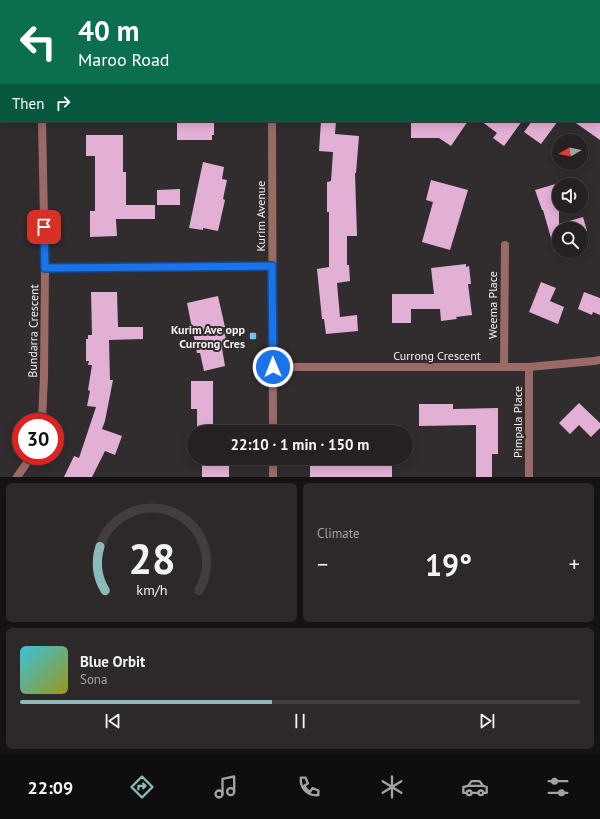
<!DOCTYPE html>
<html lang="en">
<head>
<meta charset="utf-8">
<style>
	body { margin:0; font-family:"PT Sans",sans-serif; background:#2d292a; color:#f1f3f6; height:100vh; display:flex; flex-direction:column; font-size:15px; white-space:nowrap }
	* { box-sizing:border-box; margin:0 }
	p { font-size:13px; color:#a3a3a5 }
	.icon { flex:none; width:22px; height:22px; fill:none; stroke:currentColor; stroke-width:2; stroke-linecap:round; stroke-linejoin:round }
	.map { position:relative; height:477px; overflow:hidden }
	.drawer { display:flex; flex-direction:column; gap:6px; padding:6px; background:#141213; flex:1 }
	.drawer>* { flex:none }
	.banner { position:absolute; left:0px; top:0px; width:600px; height:122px; box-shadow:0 2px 10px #0003,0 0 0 1px #423e40; background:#0b6e4f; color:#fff; overflow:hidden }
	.needle { width:26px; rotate:260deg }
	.buttons { position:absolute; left:552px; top:134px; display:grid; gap:8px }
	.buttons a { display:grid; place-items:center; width:36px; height:36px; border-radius:50%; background:#252122; box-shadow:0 2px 10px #0003,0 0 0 1px #423e40; font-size:20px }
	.speed { position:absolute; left:12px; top:413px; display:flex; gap:8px; font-size:20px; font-weight:700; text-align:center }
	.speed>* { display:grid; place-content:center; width:52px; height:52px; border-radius:50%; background:#252122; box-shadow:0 2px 10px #0003,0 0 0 1px #423e40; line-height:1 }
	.speed .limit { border:6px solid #d22; background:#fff; color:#111 }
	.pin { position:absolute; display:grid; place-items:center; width:34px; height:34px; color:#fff; margin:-17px; border-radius:8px; box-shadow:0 2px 6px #0006 }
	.me { position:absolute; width:44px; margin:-22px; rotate:359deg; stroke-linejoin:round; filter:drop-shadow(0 0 3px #0008) }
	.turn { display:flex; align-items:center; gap:14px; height:84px; padding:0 12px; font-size:18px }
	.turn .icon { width:52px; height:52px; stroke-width:2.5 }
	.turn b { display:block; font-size:28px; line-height:34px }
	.then { display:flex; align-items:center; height:38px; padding:0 12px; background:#0003; gap:8px; font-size:15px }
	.big { font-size:30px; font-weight:600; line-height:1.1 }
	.drawer .card { flex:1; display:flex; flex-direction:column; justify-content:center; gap:6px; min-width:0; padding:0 14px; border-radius:6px; background:#2d292a }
	.drawer .dial { align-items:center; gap:0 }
	.dial svg { height:104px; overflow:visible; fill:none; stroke:#423e40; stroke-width:7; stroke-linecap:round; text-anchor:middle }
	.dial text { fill:#f1f3f6; stroke:none }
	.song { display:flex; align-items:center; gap:12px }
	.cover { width:48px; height:48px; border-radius:6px; background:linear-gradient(135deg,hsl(190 70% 55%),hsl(60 70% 35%)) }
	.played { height:4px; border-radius:2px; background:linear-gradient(90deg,#8bbbb9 45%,#423e40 45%) }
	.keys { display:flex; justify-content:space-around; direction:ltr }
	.heat { display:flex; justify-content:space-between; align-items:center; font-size:22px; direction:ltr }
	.drawer .tiles { flex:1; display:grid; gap:6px; grid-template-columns:1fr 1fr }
	.card:last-child { grid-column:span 2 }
	.trip { position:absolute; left:187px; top:425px; width:226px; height:40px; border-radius:20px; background:#252122; box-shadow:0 2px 10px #0003,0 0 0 1px #423e40; font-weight:600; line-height:40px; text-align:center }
	.menu { display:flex; height:64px; justify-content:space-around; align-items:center; background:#0f0d0e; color:#a3a3a5 }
	.menu .icon { width:28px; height:28px }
	.menu .selected { color:#8bbbb9 }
	.menu b { font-size:18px; color:#f1f3f6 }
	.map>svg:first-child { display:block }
</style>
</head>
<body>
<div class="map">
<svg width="600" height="477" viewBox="0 0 600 477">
	<rect width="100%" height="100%" fill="#312c2d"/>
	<!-- building -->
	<g fill="#e2afd5">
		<polygon points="177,121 214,121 214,135 212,135 212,140 177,140"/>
		<polygon points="321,121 336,121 335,134 359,136 356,173 355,173 357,236 347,236 347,265 349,265 350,281 337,283 340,317 357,315 358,331 326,334 324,319 322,319 317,269 329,267 329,212 327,212 327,182 331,181 333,152 319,151"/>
		<polygon points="411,121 468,121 451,146 439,138 411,138"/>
		<polygon points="481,121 522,121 504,146 493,138 497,133"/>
		<polygon points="532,121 558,121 541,144 524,132"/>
		<polygon points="573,121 600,121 600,140"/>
		<polygon points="86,135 123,135 123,172 126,172 126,205 155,205 155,219 116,219 117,236 90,237 90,211 95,211 95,156 86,156"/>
		<polygon points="203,162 224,167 222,179 227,180 223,199 225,200 218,231 203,228 203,230 189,228"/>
		<polygon points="431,180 468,190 450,250 422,242 433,202 426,200"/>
		<polygon points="559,183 559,224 583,217 587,231 581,233 581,229 559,229 559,252 555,252 543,210 542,210 535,190"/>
		<polygon points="180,189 180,205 157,205 157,190"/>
		<polygon points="466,264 466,267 469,266 471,284 468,284 472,315 456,317 457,319 441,321 440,309 411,309 411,323 392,323 392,294 434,294 431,268"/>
		<polygon points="541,282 556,288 550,301 564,307 558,324 529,312"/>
		<polygon points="91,292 117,292 118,327 143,327 143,339 109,340 110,380 113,380 105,421 102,429 122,436 115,455 105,451 92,477 64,477 74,456 79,458 96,407 87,406 90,391 88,390 92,365 88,365 89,361 86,361 86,339 88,339 88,335 92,335"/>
		<polygon points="584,292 600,298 600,315 593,312 592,315 578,309"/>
		<polygon points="218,296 225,327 223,327 228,347 222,348 225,366 204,371 200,353 197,353 187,303"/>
		<polygon points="191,381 213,381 213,432 197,432 197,409 191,409"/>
		<polygon points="579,403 600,423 600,428 591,437 579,425 570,434 559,423"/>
		<polygon points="419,404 453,404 453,409 498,408 498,454 492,454 492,477 476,477 476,425 419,426"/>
		<rect x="310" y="458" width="82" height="19"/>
		<rect x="202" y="464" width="27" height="13"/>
	</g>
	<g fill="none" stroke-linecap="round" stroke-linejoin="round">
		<!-- minor -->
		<g stroke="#9a6b66" stroke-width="8">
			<polyline points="272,0 272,1"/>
			<polyline points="0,57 1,57"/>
			<polyline points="599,70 600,70"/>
			<polyline points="272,121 273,432"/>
			<polyline points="45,268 272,266"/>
			<polyline points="504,366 505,245"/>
			<polyline points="273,367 529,367 594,361 600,360"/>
			<polyline points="529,367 529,477"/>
			<polyline points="41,422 42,419 44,377 45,268 42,121"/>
			<polyline points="273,458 273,477"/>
			<polyline points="17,477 28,461 30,456"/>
		</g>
	</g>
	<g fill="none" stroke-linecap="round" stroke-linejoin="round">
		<defs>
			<polyline id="route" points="44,227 45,268 272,266 273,367"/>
		</defs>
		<!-- route casing -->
		<use href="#route" stroke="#114b97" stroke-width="10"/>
		<!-- route -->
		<use href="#route" stroke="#1a73e8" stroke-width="7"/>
	</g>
	<!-- markers -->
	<rect fill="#6fc2f4" stroke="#312c2d" stroke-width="1.5" x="249" y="332" width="8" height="8" rx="2"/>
	<g text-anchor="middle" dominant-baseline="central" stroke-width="4" stroke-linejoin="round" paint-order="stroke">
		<!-- street labels -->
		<g font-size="12" fill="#f3f0f1" stroke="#312c2d">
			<text transform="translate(260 216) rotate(-90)">Kurim Avenue</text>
			<text transform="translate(492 305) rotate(-90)">Weema Place</text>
			<text transform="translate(33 331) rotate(-89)">Bundarra Crescent</text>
			<text x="437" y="355">Currong Crescent</text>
			<text transform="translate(517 422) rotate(-90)">Pimpala Place</text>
		</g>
		<!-- poi labels -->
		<g font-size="12" font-weight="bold" fill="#f3f0f1" stroke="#312c2d" text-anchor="end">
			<text x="245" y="329">Kurim Ave opp<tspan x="245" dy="14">Currong Cres</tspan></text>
		</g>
	</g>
</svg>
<div class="buttons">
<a><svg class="needle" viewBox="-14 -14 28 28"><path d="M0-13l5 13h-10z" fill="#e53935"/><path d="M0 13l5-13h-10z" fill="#a3a3a5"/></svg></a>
<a><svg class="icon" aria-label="sound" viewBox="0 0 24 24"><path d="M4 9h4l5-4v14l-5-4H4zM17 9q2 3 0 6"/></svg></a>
<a><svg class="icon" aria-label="search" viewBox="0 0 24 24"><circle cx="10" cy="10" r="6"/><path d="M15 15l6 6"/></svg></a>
</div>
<div class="speed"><div class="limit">30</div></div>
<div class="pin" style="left:44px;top:227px;background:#d93025"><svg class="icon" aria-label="arrive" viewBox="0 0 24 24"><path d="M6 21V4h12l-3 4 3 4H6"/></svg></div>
<svg class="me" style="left:273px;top:367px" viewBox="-20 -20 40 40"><circle r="17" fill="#1a73e8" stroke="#fff" stroke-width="3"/><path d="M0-11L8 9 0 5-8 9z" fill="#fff"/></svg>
<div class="trip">22:10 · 1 min · 150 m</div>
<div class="banner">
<div class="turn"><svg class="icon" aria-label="left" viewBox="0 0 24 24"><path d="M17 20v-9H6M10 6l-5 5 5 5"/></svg><div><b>40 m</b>Maroo Road</div></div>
<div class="then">Then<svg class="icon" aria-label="right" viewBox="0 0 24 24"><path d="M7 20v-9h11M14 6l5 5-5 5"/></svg></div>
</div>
</div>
<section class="drawer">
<div class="tiles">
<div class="card dial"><svg viewBox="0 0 100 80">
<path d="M14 69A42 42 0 1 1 86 69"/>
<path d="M14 69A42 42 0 0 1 10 35" stroke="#8bbbb9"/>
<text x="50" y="56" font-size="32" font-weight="700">28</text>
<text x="50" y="72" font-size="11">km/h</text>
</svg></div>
<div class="card"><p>Climate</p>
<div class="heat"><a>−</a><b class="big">19°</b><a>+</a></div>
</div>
<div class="card">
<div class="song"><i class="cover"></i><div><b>Blue Orbit</b><p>Sona</p></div></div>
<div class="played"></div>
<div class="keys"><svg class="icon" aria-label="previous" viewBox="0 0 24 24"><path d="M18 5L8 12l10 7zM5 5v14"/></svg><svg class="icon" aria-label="pause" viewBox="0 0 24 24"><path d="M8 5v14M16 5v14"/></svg><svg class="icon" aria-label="next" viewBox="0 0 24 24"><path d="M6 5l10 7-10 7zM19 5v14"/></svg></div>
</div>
</div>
</section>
<nav class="menu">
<b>22:09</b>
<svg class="icon selected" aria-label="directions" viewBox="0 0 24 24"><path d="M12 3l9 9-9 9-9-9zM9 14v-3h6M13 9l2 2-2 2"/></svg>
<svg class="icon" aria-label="music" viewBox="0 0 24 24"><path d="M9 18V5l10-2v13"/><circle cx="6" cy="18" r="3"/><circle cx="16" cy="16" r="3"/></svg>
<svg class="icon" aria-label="phone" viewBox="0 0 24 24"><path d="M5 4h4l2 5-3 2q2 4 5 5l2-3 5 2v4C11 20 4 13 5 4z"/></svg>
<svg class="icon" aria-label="climate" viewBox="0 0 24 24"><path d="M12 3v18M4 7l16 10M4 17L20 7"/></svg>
<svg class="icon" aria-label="car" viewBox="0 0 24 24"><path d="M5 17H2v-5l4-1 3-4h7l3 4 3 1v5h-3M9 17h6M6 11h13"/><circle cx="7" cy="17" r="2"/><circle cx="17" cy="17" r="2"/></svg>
<svg class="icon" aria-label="filters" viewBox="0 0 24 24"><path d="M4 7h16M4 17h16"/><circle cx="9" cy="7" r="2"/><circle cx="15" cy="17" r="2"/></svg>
</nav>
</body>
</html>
